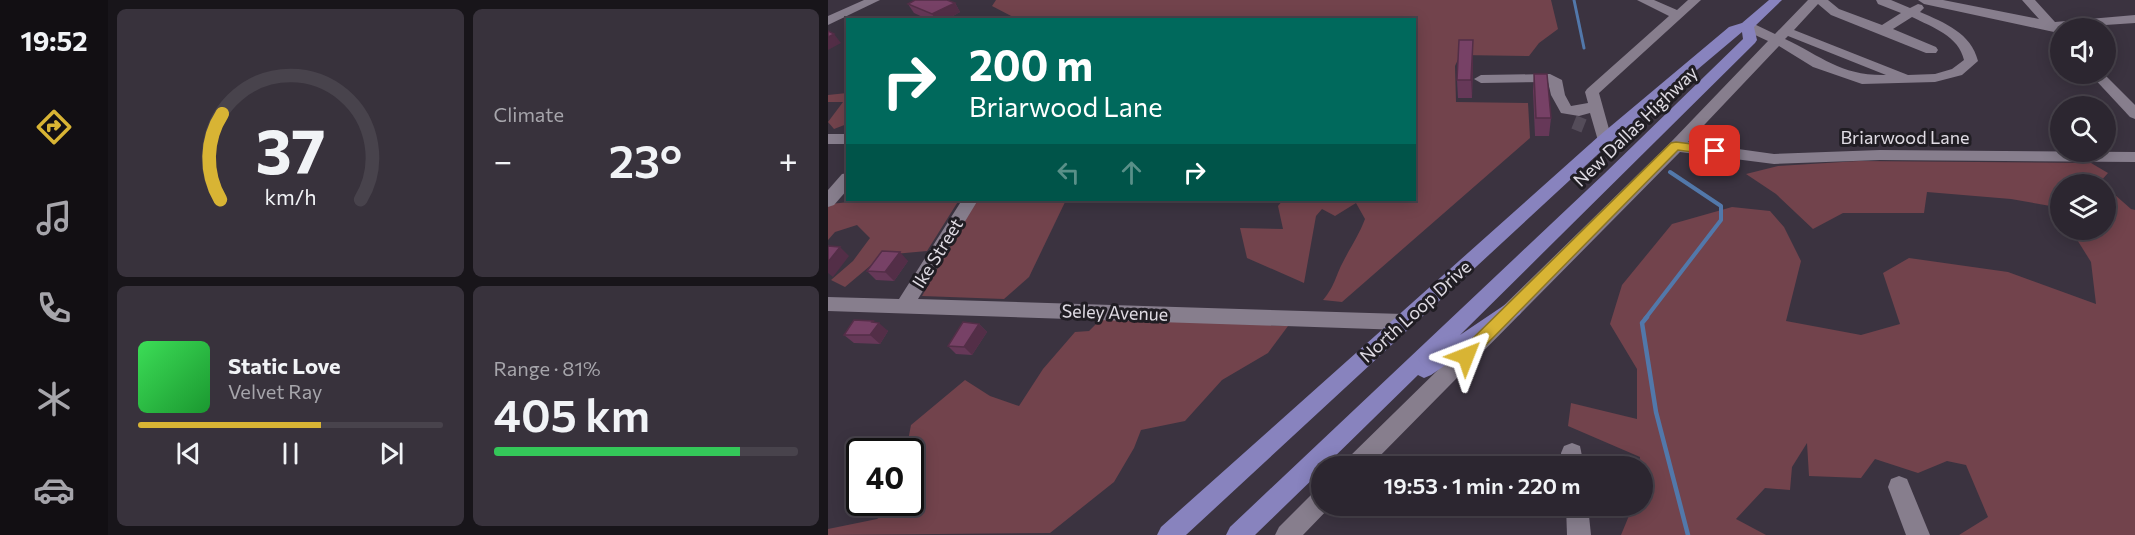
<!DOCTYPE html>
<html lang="en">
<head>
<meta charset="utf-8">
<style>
	body { margin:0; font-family:Commissioner,sans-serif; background:#38323c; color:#f1f3f6; height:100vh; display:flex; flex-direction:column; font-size:22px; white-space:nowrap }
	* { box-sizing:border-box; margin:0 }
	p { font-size:20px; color:#a6a5ab }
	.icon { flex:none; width:33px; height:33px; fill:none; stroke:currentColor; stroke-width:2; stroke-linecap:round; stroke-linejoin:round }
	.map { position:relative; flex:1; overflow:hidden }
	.side { display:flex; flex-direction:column; gap:9px; padding:9px; background:#18151a; width:720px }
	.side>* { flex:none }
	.banner { position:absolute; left:18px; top:18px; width:570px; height:183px; border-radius:0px; box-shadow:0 3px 15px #0003,0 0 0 2px #48434c; background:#00695c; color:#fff; overflow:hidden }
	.buttons { position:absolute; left:1222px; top:18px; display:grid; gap:12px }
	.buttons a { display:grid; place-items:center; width:66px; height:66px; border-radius:50%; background:#2c2630; box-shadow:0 3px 15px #0003,0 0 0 2px #48434c; font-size:30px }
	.speed { position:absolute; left:18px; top:438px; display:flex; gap:12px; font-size:30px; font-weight:700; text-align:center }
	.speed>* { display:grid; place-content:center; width:78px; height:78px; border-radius:50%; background:#2c2630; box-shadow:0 3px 15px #0003,0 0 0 2px #48434c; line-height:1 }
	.speed .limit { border:3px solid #111; border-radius:9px; background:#fff; color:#111 }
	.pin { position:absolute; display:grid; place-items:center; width:51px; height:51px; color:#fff; margin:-26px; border-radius:12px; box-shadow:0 3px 9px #0006 }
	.me { position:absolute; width:66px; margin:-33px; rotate:45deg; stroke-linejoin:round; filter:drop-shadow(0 0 4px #0008) }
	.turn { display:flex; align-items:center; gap:21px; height:126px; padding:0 24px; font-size:27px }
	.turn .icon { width:78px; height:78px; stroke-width:2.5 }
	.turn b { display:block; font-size:42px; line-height:51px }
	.lanes { display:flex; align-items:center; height:57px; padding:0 24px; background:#0003; justify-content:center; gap:30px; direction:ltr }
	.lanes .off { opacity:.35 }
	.big { font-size:45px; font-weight:600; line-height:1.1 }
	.side .widget { flex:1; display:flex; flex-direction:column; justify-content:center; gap:9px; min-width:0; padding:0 21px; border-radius:9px; background:#38323c }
	.side .dial { align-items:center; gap:0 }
	.dial svg { height:156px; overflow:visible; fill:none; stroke:#48434c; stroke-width:7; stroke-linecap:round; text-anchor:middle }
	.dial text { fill:#f1f3f6; stroke:none }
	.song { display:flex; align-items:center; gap:18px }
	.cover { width:72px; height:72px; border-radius:9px; background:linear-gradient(135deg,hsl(130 70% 55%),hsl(130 70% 35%)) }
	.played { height:6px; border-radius:3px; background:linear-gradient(90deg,#d8b434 60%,#48434c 60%) }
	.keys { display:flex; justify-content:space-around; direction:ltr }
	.heat { display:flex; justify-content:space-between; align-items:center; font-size:33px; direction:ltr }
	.charge { height:9px; border-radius:4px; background:linear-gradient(90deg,#34c759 81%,#48434c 0) }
	.side .tiles { flex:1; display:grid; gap:9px; grid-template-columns:repeat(2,1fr) }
	.trip { position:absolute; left:483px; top:456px; width:342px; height:60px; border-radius:30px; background:#2c2630; box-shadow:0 3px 15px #0003,0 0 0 2px #48434c; font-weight:600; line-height:60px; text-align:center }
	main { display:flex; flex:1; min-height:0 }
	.tab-bar { display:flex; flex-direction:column; width:108px; justify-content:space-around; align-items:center; background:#120f13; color:#a6a5ab }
	.tab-bar .icon { width:42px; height:42px }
	.tab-bar .current { color:#d8b434 }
	.tab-bar b { font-size:27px; color:#f1f3f6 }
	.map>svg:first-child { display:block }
</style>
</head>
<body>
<main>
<nav class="tab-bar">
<b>19:52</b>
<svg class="icon current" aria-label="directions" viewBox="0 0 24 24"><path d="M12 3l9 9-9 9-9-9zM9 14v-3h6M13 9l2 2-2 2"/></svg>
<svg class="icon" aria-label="music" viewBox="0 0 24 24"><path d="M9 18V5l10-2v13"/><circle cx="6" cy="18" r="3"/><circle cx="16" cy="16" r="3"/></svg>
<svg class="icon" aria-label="phone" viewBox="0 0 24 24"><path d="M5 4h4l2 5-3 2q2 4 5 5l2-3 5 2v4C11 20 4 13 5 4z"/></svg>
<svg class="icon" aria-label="climate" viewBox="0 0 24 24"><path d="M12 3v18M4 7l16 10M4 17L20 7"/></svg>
<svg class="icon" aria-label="car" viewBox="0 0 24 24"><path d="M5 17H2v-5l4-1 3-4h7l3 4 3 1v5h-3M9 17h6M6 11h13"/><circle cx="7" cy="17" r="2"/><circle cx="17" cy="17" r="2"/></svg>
</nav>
<section class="side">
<div class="tiles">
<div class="widget dial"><svg viewBox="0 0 100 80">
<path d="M14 69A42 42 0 1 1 86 69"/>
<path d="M14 69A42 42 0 0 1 15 25" stroke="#d8b434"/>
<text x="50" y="56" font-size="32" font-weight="700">37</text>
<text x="50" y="72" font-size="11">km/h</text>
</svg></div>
<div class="widget"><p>Climate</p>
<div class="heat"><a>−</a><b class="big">23°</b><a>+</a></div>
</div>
<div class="widget">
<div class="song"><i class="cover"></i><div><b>Static Love</b><p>Velvet Ray</p></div></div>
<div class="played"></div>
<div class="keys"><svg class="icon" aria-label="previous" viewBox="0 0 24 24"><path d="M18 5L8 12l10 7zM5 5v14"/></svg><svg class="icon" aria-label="pause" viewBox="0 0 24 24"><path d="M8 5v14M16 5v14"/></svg><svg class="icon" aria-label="next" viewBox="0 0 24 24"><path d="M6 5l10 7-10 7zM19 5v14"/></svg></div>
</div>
<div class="widget"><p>Range · 81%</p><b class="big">405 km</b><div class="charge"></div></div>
</div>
</section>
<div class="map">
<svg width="1307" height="535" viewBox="0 0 1307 535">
	<rect width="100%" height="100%" fill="#3b3340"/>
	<!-- green -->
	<g fill="#72434c">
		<path d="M168,0h555l7,29 -19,14 -10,13 -69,-1 -5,11 1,36 72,1 2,35 -188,164 -19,-2c12,-14 12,-23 20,-38 7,-14 16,-27 22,-43l-9,-16 -21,13 -13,-7 -6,7 -12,67 -57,-25 -7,-30 43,1 -5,-23 5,-6h131v-180h-378l2,-4 -23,2 -23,-12z"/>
		<polygon points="19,93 19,124 6,129 0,122 15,102 0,102 0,95"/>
		<polygon points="1031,161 1263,163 1280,173 1272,182 1275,184 1233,184 1233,214 1228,207 1183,199 1099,192 1096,213 1015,213 985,229 948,194 918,174 950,166"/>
		<polygon points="1278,187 1303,209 1307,210 1307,535 1131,535 1160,517 1138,465 1119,461 1090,473 1047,459 1033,478 981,476 979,443 964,467 962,490 937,488 908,519 938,535 793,535 805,506 814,506 814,466 811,466 812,457 740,426 743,403 809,419 809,369 782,324 794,285 844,224 904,207 942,211 956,227 973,261 958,321 1033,335 1072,324 1055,273 1081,258 1180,272 1268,304 1263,262 1243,230 1278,230"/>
		<polygon points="41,200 131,200 99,251 55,255 17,287 3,280 25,261 42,238 29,225 7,232 0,240 0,207 2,204"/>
		<polygon points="148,200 238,200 201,277 176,299 94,296"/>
		<polygon points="274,318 460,326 440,353 394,380 357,421 313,430 306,448 286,482 222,533 0,535 0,529 49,519 71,503 82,502 83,494 93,486 83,471 82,452 78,451 83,425 137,380 162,396 191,406 215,369 247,332 261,331"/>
	</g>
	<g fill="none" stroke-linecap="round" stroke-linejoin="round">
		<!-- stream-far2 -->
		<polyline stroke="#5278aa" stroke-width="3" points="746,0 756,48"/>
		<!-- stream-far1 -->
		<polyline stroke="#5278aa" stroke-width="4" points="817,319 893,220 893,206 842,172"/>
		<!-- stream -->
		<polyline stroke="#5278aa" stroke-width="4.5" points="819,317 814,323 828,412 860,535"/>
		<!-- minor-tunnel -->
		<polyline stroke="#544c59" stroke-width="14" stroke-dasharray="14 7" stroke-linecap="butt" points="746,122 756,126"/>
		<!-- minor -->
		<g fill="#877e8d" fill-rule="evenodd">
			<polygon points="36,0 52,0 0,25 0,16"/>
			<polygon points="809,0 826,0 849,10 860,0 873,0 771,93 784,140 781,144 771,144 762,113 751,116 733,113 723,95 720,82 653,83 646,79 653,75 722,74 734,80 737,95 743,106 760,103 757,92 759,89 841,16"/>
			<path d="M980,0h20l11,9 43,16 19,-12 -23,-9 -2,-4h15l19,8 8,-4 4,1 2,3 -4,4c25,11 51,21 58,49l-16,14 -27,7 -73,2 -49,-17 -34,-21 -91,96 86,12 106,-4 255,2v10l-255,-2 -106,4 -94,-12 -310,314h-26l3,-7 324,-317 97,-101 -26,-12 -2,-3 2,-3h10l23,11zM990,4l13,11 95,38h10l2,-3 -2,-3 -43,-18 19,-12c20,10 47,19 52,43l-12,9 -17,5 -27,1 -114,-45zM960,36l98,39c-45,1 -63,-18 -101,-36z"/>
			<polygon points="1090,0 1115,0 1211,19 1194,0 1207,0 1227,22 1307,15 1307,23 1233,28 1226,32 1096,4"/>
			<polygon points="1262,74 1276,74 1307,105 1307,119 1302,117"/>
			<rect x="0" y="134" width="20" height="10"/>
			<polygon points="20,173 20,189 6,205 0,207 0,190 14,174"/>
			<polygon points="134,200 150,200 90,299 575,314 582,316 585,322 582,328 575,330 0,311 0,297 71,299"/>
			<polygon points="744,443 752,446 756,466 734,466 733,453 736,446"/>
			<polygon points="1071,476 1079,479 1102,535 1078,535 1060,487 1063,479"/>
			<polygon points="494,489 494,506 503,506 475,535 447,535 451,527 486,492"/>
			<polygon points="738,506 760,506 763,535 739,535"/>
		</g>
		<!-- major -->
		<polygon fill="#8883be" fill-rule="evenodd" points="941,0 954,0 926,27 929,40 927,43 632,335 678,304 685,301 692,304 694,309 692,314 603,375 596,378 590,375 497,466 494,466 494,470 427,535 398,535 402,527 776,174 915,39 914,32 781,144 358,535 329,535 333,527 771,136 901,27 914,23"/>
	</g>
	<!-- wall -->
	<g fill="#663858">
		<polygon points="127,3 132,12 118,20 101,20 86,13 80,4"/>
		<polygon points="645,58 644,98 630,98 629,80"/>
		<polygon points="706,74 723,118 721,136 707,136 705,91"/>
		<polygon points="80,261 66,281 48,280 39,271"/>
		<polygon points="45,321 60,331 52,344 26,343 16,335"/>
		<polygon points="151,324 159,332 144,355 128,354 120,346"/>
	</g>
	<!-- shaded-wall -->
	<g fill="#532e47">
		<polygon points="127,3 132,12 118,20 108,20 104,14"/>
		<polygon points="6,34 13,43 0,50 0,37"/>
		<polygon points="645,40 645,58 644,98 643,80"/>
		<polygon points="12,247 21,256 5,277 0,273 0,262"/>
		<polygon points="72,252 80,261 66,281 57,272"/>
		<polygon points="45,321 49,325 51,323 60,331 52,344 42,335 44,322"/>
		<polygon points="151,324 159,332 144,355 136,347"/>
	</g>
	<!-- building -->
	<g fill="#774166" stroke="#532e47" stroke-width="1.5">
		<polygon points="87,0 119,0 127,3 104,14 80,4"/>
		<polygon points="0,31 6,34 0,37"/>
		<polygon points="631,40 645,40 643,80 629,80"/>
		<polygon points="706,74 719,74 723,118 708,118"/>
		<polygon points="0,246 12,247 0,262"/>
		<polygon points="54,251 72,252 57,272 39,271"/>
		<polygon points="26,320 45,321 44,322 51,323 42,335 16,335"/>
		<polygon points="135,322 151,324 136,347 120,346"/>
	</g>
	<!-- route -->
	<polygon fill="#d8b434" stroke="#8c7522" stroke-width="1.5" points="848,142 887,147 893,151 887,155 850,150 643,360 638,362 632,360 630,356 632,351 843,143"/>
	<g text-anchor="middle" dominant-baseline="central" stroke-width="6" stroke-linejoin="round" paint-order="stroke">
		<!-- street labels -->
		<g font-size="18" fill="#e0dce4" stroke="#201d23">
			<text transform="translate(807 126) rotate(-44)">New Dallas Highway</text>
			<text x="1077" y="137">Briarwood Lane</text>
			<text transform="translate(109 253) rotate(-58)">Ike Street</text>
			<text transform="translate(587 311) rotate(-42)">North Loop Drive</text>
			<text transform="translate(287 312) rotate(2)">Seley Avenue</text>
		</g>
	</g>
</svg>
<div class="buttons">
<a><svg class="icon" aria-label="sound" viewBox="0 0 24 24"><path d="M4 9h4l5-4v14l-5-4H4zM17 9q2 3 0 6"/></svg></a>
<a><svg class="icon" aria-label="search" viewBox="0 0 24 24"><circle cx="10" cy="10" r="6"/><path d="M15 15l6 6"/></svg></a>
<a><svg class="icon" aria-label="layers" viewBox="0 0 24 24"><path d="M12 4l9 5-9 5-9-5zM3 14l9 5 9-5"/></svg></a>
</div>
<div class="speed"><div class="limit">40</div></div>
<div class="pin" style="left:887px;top:151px;background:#d93025"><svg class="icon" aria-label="arrive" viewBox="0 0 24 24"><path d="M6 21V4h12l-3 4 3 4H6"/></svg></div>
<svg class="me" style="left:638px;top:356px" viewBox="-20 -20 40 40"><path d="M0-17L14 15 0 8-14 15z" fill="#d8b434" stroke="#fff" stroke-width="4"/></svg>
<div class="trip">19:53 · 1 min · 220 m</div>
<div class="banner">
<div class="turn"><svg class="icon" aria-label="right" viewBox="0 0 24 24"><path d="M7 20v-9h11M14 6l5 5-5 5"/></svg><div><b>200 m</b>Briarwood Lane</div></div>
<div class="lanes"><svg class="icon off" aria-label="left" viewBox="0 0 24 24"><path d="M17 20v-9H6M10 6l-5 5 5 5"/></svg><svg class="icon off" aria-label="ahead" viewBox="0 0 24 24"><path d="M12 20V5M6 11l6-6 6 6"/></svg><svg class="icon" aria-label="right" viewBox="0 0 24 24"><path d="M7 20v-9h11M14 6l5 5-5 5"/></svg></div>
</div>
</div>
</main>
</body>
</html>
